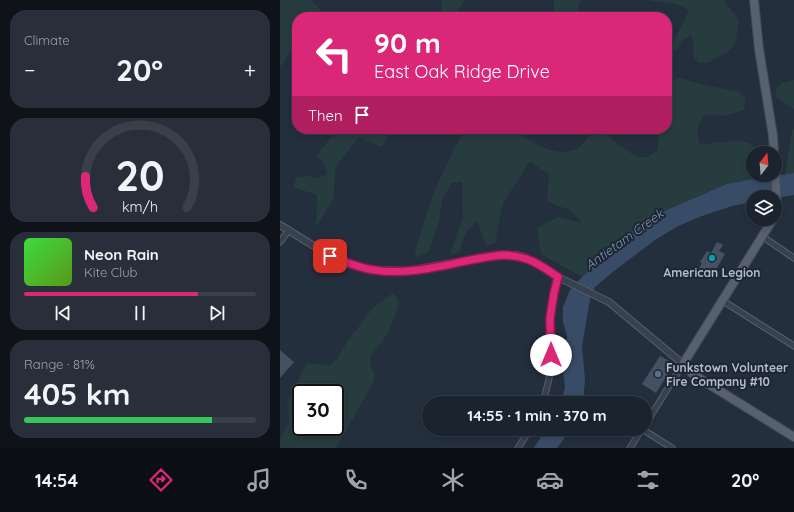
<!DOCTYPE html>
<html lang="en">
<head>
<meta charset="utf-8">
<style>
	body { margin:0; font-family:Quicksand,sans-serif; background:#282f3a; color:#f1f3f6; height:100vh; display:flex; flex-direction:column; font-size:15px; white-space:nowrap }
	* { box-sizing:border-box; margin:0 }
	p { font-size:13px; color:#a0a4aa }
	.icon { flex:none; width:22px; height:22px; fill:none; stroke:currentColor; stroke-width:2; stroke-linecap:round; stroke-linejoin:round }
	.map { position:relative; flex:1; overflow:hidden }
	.panel { display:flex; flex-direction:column; gap:10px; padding:10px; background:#0f1319; width:280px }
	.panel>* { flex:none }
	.hud { position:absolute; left:12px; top:12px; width:380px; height:122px; border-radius:16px; box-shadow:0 2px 6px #0003,0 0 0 1px #39404a; background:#db2777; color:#fff; overflow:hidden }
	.needle { width:26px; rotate:16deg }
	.buttons { position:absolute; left:466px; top:146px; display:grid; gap:8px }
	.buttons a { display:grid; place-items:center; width:36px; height:36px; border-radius:50%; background:#1b232e; box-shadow:0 2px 6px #0003,0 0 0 1px #39404a; font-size:20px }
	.speed { position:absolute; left:12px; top:384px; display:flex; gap:8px; font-size:20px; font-weight:700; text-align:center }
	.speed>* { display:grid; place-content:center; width:52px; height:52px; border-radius:50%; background:#1b232e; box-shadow:0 2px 6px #0003,0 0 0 1px #39404a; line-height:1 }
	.speed .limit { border:2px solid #111; border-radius:6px; background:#fff; color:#111 }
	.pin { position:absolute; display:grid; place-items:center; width:34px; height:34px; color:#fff; margin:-17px; border-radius:8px; box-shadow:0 2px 6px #0006 }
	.me { position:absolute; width:44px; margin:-22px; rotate:0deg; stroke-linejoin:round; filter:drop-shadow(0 0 3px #0008) }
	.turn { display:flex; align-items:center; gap:14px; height:84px; padding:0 16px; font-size:18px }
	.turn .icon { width:52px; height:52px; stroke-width:2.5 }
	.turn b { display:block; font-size:28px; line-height:34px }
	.then { display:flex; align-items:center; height:38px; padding:0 16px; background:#0003; gap:8px; font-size:15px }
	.big { font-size:30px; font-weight:700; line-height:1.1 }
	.panel .widget { flex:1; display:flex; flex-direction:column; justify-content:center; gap:6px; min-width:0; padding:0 14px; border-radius:16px; background:#282f3a }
	.panel .dial { align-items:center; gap:0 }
	.dial svg { height:104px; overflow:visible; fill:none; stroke:#39404a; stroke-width:7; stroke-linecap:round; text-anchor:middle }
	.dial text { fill:#f1f3f6; stroke:none }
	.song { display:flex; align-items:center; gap:12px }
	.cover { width:48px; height:48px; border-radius:6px; background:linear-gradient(135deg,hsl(120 70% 55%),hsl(90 70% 35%)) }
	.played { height:4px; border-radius:2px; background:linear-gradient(90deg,#db2777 75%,#39404a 75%) }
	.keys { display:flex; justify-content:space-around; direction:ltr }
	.heat { display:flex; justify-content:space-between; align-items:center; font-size:22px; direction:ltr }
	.charge { height:6px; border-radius:3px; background:linear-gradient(90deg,#34c759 81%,#39404a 0) }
	.trip { position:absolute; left:142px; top:396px; width:230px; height:40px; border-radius:20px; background:#1b232e; box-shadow:0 2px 6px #0003,0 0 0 1px #39404a; font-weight:700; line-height:40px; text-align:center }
	.dock { display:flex; height:64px; justify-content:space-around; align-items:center; background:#0b0e12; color:#a0a4aa }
	.dock .icon { width:28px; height:28px }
	.dock .active { color:#db2777 }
	.dock b { font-size:18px; color:#f1f3f6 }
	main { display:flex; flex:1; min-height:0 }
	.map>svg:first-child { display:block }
</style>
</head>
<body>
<main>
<section class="panel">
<div class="widget"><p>Climate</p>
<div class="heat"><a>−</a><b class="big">20°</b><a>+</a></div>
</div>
<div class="widget dial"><svg viewBox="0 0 100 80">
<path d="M14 69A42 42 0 1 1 86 69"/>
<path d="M14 69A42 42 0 0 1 8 45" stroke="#db2777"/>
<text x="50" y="56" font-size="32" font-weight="700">20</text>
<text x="50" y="72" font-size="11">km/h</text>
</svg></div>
<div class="widget">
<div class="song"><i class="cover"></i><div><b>Neon Rain</b><p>Kite Club</p></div></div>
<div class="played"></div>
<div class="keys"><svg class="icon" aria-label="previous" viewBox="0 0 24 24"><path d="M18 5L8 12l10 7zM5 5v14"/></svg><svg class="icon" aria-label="pause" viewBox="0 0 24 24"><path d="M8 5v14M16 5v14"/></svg><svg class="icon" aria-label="next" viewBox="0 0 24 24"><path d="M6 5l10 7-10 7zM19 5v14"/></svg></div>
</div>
<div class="widget"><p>Range · 81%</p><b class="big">405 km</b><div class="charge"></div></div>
</section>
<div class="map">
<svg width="514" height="448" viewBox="0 0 514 448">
	<rect width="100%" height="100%" fill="#242f3e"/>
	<!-- green -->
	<g fill="#263c3f" fill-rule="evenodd">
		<polygon points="0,0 31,0 40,10 35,17 17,17 17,43 0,67"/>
		<polygon points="163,0 186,0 172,16 162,14 161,4"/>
		<polygon points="274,0 301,0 295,15 291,17 278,17 274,9"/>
		<path d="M369,0h75l15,20 -4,25 -8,7 -19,11h-10l-5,-8 1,-11 -3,-9 -9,6 -6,9 -6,-1 19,-38c-9,-11 -27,-7 -40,-11z"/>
		<path d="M399,78l30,8 30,6 7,7 -2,11 -20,6 -10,-2 -11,2c-6,11 -7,16 -3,28 16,1 51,-11 59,9h-6v22h7l-1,3 -32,6 -65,28 -22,12 -37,32 -21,21 -41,-23 -4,-26 21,-11 24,6 -13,-14 -12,-3 -10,-6 2,-25 -19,-14 -27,42 -8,40 -9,3 -9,-26 -11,12 -7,20 -9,3 13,-38 -1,-35 -10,1 -10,16 -3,22 -10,30 -12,7 -2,-7 18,-57 24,-51 8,-13 -3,-1h54c14,14 44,32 64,18 5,-4 9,-12 14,-17l10,3 25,19 9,5h10l9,-6c2,-9 3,-15 -5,-22h15v-46z"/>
		<polygon points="514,80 514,109 496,97 496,88 503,83"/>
		<polygon points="58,129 112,129 102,147 79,137 56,166 53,200 36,227 37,195 13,187 17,177 28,176 38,178 47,174 44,163 36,156"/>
		<polygon points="514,129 514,173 505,174 512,130"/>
		<path d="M113,293l6,8c-3,14 -8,26 -15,38 -4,6 -11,12 -13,18 -2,8 1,12 4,18l-3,10 -36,63h-56v-8l9,-18 -2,-19 20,-40 21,3 9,-7 10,-17 26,-34zM21,393h34v34h-34z"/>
	</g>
	<!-- water -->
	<g fill="#394c67">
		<polygon points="514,173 514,195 495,198 495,197 473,197 473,202 452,206 422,216 398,226 375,240 334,271 315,287 310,299 302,347 305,379 303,403 281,403 285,387 283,371 287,336 283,322 283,307 290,290 302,277 323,256 360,224 382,212 447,184 479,178"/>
		<polygon points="266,429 291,429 277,448 254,448"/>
	</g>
	<!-- building -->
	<g fill="#455162">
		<polygon points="437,242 443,245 439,251 445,254 430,280 417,272 422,263 420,262 427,251 431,253"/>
		<polygon points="0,350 14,362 0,378"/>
		<polygon points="380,356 394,364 376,393 362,384"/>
	</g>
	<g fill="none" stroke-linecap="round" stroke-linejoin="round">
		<defs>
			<g id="minor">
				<polyline points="483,237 514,258"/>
				<polyline points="0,242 9,230"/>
				<polyline points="443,301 514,346"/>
				<polyline points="263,403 269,379 271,364 270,318 271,306 278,277"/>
				<polyline points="365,425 403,364"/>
				<polyline points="362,429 392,448"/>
				<polyline points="238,448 250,429"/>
				<polyline points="350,448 362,429"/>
			</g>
			<polyline id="tertiary" points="0,225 50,256 78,267 95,270 127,271 212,256 235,255 244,257 261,266 278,277 329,302 403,364"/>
			<g id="primary">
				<polyline points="474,0 479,49 493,136 497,203 495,213"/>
				<polyline points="493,219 403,364 414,375 514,437"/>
			</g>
		</defs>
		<!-- minor casing -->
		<use href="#minor" stroke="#565f6c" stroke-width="7"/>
		<!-- tertiary casing -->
		<use href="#tertiary" stroke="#565f6c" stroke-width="8"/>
		<!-- primary casing -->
		<use href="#primary" stroke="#414a57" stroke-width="10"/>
		<!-- minor -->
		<use href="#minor" stroke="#38414e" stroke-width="5"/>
		<!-- tertiary -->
		<use href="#tertiary" stroke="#38414e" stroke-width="6"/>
		<!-- primary -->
		<use href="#primary" stroke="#56606e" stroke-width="8"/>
	</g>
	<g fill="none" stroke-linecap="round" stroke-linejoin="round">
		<defs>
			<path id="route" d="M50,256c15,6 29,12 44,14 43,7 86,-11 128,-15 24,0 37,9 56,22l-4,16 -4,25 1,37"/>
		</defs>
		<!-- route casing -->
		<use href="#route" stroke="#8e194d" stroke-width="10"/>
		<!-- route -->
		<use href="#route" stroke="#db2777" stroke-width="7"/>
	</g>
	<!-- markers -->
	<circle fill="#0f9aa8" stroke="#1d2633" stroke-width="1.5" cx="432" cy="258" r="4"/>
	<circle fill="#5c6f8a" stroke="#1d2633" stroke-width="1.5" cx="378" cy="374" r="4"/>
	<g text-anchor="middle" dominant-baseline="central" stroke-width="4" stroke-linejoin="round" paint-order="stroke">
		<!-- poi labels -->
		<g font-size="12" font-weight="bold" fill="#b4bcc9" stroke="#1d2633">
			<text x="432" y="272">American Legion</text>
			<text x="386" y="367" text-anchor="start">Funkstown Volunteer<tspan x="386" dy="14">Fire Company #10</tspan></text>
		</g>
		<!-- water labels -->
		<g font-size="13" font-style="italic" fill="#7c92b1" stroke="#1d2633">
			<text transform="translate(344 239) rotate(-36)">Antietam Creek</text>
		</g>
	</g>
</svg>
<div class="buttons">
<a><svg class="needle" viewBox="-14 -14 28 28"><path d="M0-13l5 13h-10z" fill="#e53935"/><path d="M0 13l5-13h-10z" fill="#a0a4aa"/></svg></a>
<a><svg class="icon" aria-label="layers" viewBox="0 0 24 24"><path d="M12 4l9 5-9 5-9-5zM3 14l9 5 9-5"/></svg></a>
</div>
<div class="speed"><div class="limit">30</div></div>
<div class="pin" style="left:50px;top:256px;background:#d93025"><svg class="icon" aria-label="arrive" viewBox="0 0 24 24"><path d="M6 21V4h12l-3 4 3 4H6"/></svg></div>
<svg class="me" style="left:271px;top:355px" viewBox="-20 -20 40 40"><circle r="19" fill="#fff"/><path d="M0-13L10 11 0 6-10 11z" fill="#db2777"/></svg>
<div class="trip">14:55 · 1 min · 370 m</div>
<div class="hud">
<div class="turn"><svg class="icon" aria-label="left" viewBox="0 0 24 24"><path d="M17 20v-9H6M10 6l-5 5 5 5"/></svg><div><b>90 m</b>East Oak Ridge Drive</div></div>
<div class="then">Then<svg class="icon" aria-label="arrive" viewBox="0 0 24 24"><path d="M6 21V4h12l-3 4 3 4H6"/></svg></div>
</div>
</div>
</main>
<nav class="dock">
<b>14:54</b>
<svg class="icon active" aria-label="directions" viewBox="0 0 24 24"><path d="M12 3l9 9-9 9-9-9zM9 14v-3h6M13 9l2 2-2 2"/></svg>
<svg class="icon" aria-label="music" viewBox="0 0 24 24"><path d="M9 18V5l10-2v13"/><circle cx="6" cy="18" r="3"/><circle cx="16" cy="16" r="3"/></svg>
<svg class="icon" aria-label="phone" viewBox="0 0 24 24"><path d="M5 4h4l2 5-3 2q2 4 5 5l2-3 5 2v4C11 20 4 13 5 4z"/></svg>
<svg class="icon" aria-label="climate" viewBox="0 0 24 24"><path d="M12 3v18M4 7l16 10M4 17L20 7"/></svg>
<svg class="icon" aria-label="car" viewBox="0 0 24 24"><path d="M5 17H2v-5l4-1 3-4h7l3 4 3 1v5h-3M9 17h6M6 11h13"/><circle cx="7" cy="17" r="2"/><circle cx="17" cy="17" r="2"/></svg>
<svg class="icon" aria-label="filters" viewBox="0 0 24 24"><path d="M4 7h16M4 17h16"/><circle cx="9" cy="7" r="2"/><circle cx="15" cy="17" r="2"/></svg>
<b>20°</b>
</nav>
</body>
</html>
